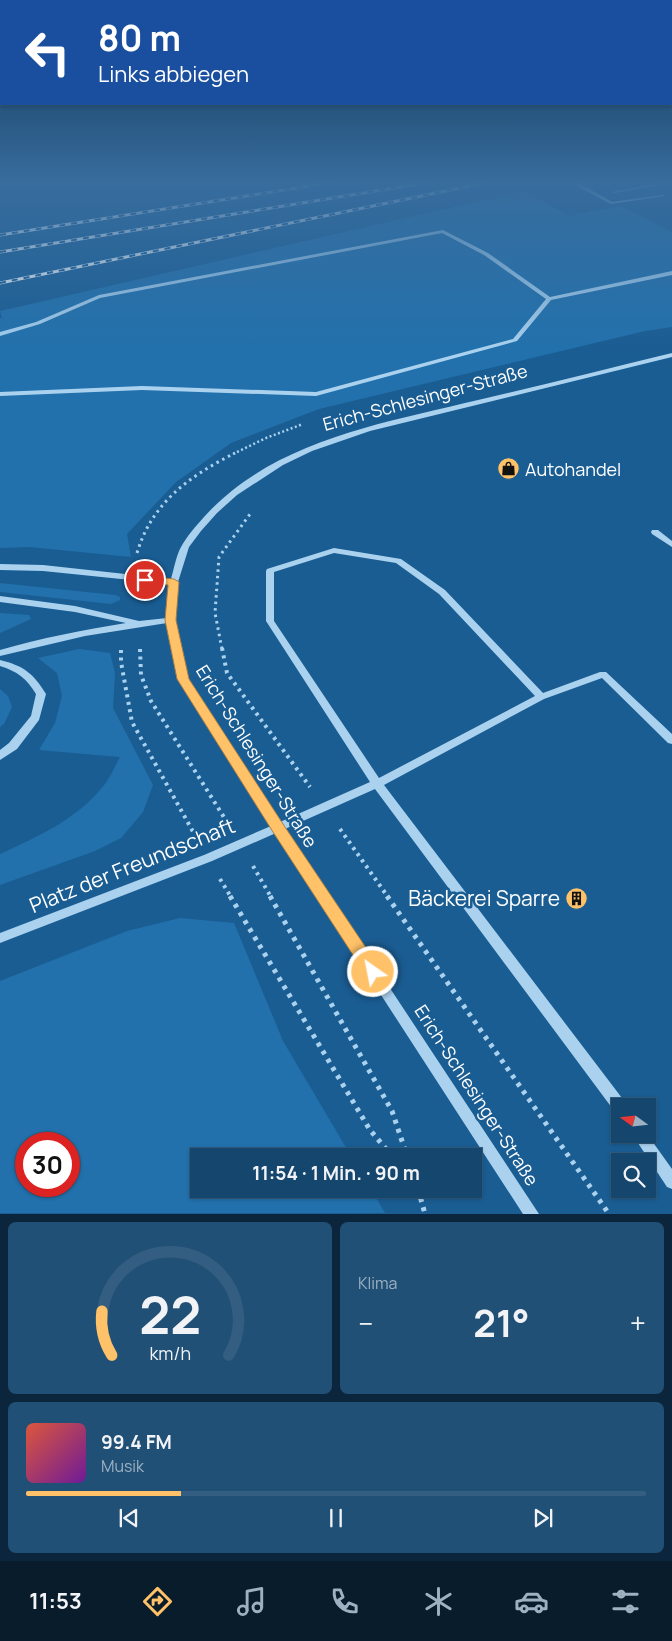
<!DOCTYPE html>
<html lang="de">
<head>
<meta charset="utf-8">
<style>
	body { margin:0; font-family:Manrope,sans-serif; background:#215076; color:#f1f3f6; height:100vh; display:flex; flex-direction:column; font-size:19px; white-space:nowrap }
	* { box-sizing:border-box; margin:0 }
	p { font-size:16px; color:#9db1c2 }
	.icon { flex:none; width:28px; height:28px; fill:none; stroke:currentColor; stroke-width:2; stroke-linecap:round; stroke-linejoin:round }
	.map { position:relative; height:1214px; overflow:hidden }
	.sheet { display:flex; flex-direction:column; gap:8px; padding:8px; background:#0b263c; flex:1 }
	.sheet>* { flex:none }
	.banner { position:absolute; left:0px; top:0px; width:672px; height:105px; box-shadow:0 1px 4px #0004,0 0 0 1px #335e81; background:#1a4fa0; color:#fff; overflow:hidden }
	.needle { width:32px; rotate:285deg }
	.buttons { position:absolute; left:611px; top:1098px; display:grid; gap:10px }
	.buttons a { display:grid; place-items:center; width:45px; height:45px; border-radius:0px; background:#14466e; box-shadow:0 1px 4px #0004,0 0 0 1px #335e81; font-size:25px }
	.speed { position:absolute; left:15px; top:1132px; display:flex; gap:10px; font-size:25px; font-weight:700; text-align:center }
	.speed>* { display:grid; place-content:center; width:65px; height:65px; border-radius:50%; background:#14466e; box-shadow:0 1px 4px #0004,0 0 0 1px #335e81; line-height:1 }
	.speed .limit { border:8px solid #d22; background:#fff; color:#111 }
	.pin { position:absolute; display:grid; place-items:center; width:42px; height:42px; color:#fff; margin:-21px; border:2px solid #fff; border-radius:50%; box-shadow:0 1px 5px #0007 }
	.me { position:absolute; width:55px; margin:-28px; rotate:327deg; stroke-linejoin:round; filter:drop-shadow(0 0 4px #0008) }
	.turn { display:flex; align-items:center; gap:18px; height:105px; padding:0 15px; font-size:22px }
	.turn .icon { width:65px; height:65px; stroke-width:2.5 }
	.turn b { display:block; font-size:35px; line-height:42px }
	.big { font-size:38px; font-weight:700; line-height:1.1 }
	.sheet .card { flex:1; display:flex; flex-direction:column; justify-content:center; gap:8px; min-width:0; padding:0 18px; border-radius:8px; background:#215076 }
	.sheet .dial { align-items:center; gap:0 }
	.dial svg { height:130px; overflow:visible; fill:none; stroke:#335e81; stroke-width:7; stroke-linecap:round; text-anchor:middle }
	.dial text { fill:#f1f3f6; stroke:none }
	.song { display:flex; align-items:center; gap:15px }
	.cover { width:60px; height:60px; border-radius:8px; background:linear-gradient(135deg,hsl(10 70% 55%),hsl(280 70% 35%)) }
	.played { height:5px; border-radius:2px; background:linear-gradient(90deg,#ffc268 25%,#335e81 25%) }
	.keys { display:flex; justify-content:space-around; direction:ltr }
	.heat { display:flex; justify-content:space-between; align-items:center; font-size:28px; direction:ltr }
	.sheet .tiles { flex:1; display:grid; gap:8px; grid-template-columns:1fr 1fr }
	.card:last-child { grid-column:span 2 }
	.trip { position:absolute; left:190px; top:1148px; width:292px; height:50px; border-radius:0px; background:#14466e; box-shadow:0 1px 4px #0004,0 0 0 1px #335e81; font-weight:700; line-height:50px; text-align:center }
	.dock { display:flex; height:80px; justify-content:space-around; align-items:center; background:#081c2c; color:#9db1c2 }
	.dock .icon { width:35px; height:35px }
	.dock .active { color:#ffc268 }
	.dock b { font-size:22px; color:#f1f3f6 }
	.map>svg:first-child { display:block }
</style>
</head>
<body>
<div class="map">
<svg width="672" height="1214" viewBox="0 0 672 1214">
	<rect width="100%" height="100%" fill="#1a5d93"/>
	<!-- green -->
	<g fill="#2271ac" fill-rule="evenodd">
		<polygon points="524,191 569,216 621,206 672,232 672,327 645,331 319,409 231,443 176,482 127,534 131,557 29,547 0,548 0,318 2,318 0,311"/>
		<polygon points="0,583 115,595 120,597 120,600 111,604 0,592"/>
		<polygon points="0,613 29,615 31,619 0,633"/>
		<path d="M79,649l31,4 5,20 -2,35 40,77 -10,27 -22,26 -26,13 -95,34v-31c39,-18 78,-35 105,-70 6,-8 10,-18 15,-27l-81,-7 16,-27 7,-27 -5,-23 -19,-15z"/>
		<polygon points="0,689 8,696 12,707 4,724 0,727"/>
		<path d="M180,918l54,5 49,118 68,115h-152v33h172l14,24h-385v-232l127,-50zM26,1144h43v42h-43z"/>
	</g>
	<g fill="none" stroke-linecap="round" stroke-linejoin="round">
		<!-- path-far3 -->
		<polyline stroke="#aad2ef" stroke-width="2.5" stroke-dasharray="2 2.5" stroke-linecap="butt" points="233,454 266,438 303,424"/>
		<!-- path-far2 -->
		<g stroke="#aad2ef" stroke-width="3" stroke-dasharray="2.5 4" stroke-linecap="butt">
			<path d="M137,553c15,-51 53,-77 98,-100"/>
			<polyline points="222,649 215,613 219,557 250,514"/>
		</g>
		<!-- path-far1 -->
		<g stroke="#aad2ef" stroke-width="4" stroke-dasharray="3 4.5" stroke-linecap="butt">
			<polyline points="222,648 227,673 310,787"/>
			<polyline points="140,649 141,675 151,701 227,822"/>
			<polyline points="121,650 121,662 132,722 196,837"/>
			<polyline points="340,829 388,897"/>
			<polyline points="253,866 271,897"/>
			<polyline points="220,879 231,897"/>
		</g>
		<!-- path -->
		<g stroke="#aad2ef" stroke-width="5" stroke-dasharray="4 5.5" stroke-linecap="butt">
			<polyline points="230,896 370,1130 392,1156"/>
			<polyline points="270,896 392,1111 407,1156"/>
			<polyline points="387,896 609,1214"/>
			<polyline points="418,1189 425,1214"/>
		</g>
		<!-- minor -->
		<g fill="#aad2ef" fill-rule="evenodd">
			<polygon points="672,181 672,183 614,193 612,192"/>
			<polygon points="575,183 579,183 612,202 663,195 665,196 611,204 575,185"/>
			<polygon points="443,230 488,253 550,297 672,271 672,275 551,300 517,341 316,396 142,390 0,396 0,392 142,386 316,392 513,339 546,299 484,255 442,233 100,298 40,324 0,336 0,332 36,322 99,295"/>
			<path d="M672,353v4l-302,74 -58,20 -29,14 -46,30 -20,18 -16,18 -12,16 -11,35 -3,38 13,59 92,143 90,-40 -104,-161v-50l1,-2 67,-21 67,11 44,31 98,103 57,-21h6l66,62v10l-4,-1 -66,-65 -58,21 -160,86 241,317 2,4h-7v8l-5,-2 -240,-323 -90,40 254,385h-16l-247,-381 -64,28 -212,82v-10l204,-78 67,-29 -93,-147 -11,-56 -82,13 -85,20v-6c41,-12 83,-20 126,-27l-51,-11 -75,-10v-6l75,10 64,15 28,-3 3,-34 -127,-13 -43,-1v-6l43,1 128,14c3,-10 5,-23 10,-32 6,-11 15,-21 23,-30 68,-76 179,-94 274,-117 64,-15 129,-31 194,-47zM334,553l62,10 43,31 96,102 -156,82 -105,-157v-49z"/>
			<polygon points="652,530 658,530 672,541 672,547 652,534 651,532"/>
			<path d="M0,660c24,6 33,13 46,34l-7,26 -22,29 -17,11v-10l9,-7 22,-27 5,-22c-9,-15 -19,-23 -36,-28z"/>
			<polygon points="632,1134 647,1134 672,1169 672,1189 667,1187"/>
		</g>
		<defs>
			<g id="rail">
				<polyline points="0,235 341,181"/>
				<polyline points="0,252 437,181"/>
				<polyline points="0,283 494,181"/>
			</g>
		</defs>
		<!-- rail casing -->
		<use href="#rail" stroke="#fff" stroke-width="3"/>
		<!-- rail -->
		<use href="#rail" stroke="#1a5d93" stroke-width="2" stroke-dasharray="6" stroke-linecap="butt"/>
	</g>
	<!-- sky -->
	<linearGradient id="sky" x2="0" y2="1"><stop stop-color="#0e3351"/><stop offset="0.52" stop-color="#386d9e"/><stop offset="1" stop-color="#386d9e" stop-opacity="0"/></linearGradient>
	<rect width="672" height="351" fill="url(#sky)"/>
	<!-- route -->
	<polygon fill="#ffc268" stroke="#a67e44" points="145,576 174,579 179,582 176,620 189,679 283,824 379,967 381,972 379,978 373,980 368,978 273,832 177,679 165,620 168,585 141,582 140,580 141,577"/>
	<!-- icons -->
	<defs>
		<symbol id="shop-disc" viewBox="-11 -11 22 22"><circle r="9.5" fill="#ffc268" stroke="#1a5d93"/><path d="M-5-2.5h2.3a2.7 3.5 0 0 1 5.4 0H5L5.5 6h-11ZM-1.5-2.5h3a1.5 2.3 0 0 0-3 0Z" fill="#111"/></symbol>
		<symbol id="building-disc" viewBox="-11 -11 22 22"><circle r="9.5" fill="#ffc268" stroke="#1a5d93"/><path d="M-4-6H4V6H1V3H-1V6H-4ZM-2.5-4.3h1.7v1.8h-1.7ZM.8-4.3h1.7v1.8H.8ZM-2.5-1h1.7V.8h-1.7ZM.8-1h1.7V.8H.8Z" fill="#111"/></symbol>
	</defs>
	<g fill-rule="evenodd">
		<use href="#shop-disc" x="496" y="456" width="25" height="25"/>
		<use href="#building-disc" x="564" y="886" width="25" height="25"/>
	</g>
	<g text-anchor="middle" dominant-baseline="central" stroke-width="5" stroke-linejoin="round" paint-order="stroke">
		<!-- street labels -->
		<g font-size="18" fill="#fff" stroke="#1a5d93">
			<text transform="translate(425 397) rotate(-15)">Erich-Schlesinger-Straße</text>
			<text transform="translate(257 756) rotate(58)">Erich-Schlesinger-Straße</text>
			<text transform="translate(477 1095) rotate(57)">Erich-Schlesinger-Straße</text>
		</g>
		<!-- poi labels -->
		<g font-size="18" fill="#fff" stroke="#1a5d93" text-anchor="start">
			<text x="525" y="469">Autohandel</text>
		</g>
		<!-- near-street labels -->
		<g font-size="21" fill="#fff" stroke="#1a5d93">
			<text transform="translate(132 865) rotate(-22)">Platz der Freundschaft</text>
		</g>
		<!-- near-poi labels -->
		<g font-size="21" fill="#fff" stroke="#1a5d93" text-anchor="end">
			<text x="560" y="898">Bäckerei Sparre</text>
		</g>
	</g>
</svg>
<div class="buttons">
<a><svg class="needle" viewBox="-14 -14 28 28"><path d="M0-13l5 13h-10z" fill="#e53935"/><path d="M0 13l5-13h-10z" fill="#9db1c2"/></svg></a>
<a><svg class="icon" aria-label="search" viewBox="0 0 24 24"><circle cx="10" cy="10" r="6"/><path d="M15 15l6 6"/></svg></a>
</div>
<div class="speed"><div class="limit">30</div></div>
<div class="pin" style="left:145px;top:580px;background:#d93025"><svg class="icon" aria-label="arrive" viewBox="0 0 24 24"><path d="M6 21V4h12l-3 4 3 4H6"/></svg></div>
<svg class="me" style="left:373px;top:972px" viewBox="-20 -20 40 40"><circle r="17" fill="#ffc268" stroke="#fff" stroke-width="3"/><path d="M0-11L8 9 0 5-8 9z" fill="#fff"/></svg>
<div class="trip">11:54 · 1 Min. · 90 m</div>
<div class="banner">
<div class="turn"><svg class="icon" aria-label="left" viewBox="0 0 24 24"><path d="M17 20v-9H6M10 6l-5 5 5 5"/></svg><div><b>80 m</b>Links abbiegen</div></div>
</div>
</div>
<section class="sheet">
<div class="tiles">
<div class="card dial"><svg viewBox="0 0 100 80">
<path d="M14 69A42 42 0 1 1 86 69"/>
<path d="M14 69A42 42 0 0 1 8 42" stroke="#ffc268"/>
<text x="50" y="56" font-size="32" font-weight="700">22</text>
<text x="50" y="72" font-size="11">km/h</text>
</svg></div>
<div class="card"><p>Klima</p>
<div class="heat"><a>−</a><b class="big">21°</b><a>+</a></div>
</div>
<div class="card">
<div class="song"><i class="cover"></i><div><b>99.4 FM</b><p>Musik</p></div></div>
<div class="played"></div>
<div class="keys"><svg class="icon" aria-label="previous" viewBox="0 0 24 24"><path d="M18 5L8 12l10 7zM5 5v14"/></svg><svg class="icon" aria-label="pause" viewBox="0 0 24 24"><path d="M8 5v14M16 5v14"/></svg><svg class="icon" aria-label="next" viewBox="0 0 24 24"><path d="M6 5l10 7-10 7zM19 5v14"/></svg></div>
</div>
</div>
</section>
<nav class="dock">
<b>11:53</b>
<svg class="icon active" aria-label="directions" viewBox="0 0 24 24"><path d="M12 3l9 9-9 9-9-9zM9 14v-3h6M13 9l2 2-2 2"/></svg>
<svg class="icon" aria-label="music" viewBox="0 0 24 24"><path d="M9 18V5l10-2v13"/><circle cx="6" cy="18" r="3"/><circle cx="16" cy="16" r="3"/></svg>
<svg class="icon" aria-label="phone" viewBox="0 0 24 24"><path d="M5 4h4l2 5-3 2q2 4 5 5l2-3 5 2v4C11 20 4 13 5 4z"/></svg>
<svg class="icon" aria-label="climate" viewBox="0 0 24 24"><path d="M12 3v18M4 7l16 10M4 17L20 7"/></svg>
<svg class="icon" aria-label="car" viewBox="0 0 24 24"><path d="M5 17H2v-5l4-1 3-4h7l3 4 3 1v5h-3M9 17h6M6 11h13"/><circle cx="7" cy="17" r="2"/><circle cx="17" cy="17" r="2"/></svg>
<svg class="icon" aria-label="filters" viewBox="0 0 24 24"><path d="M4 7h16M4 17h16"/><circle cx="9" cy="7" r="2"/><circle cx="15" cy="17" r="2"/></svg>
</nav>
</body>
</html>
